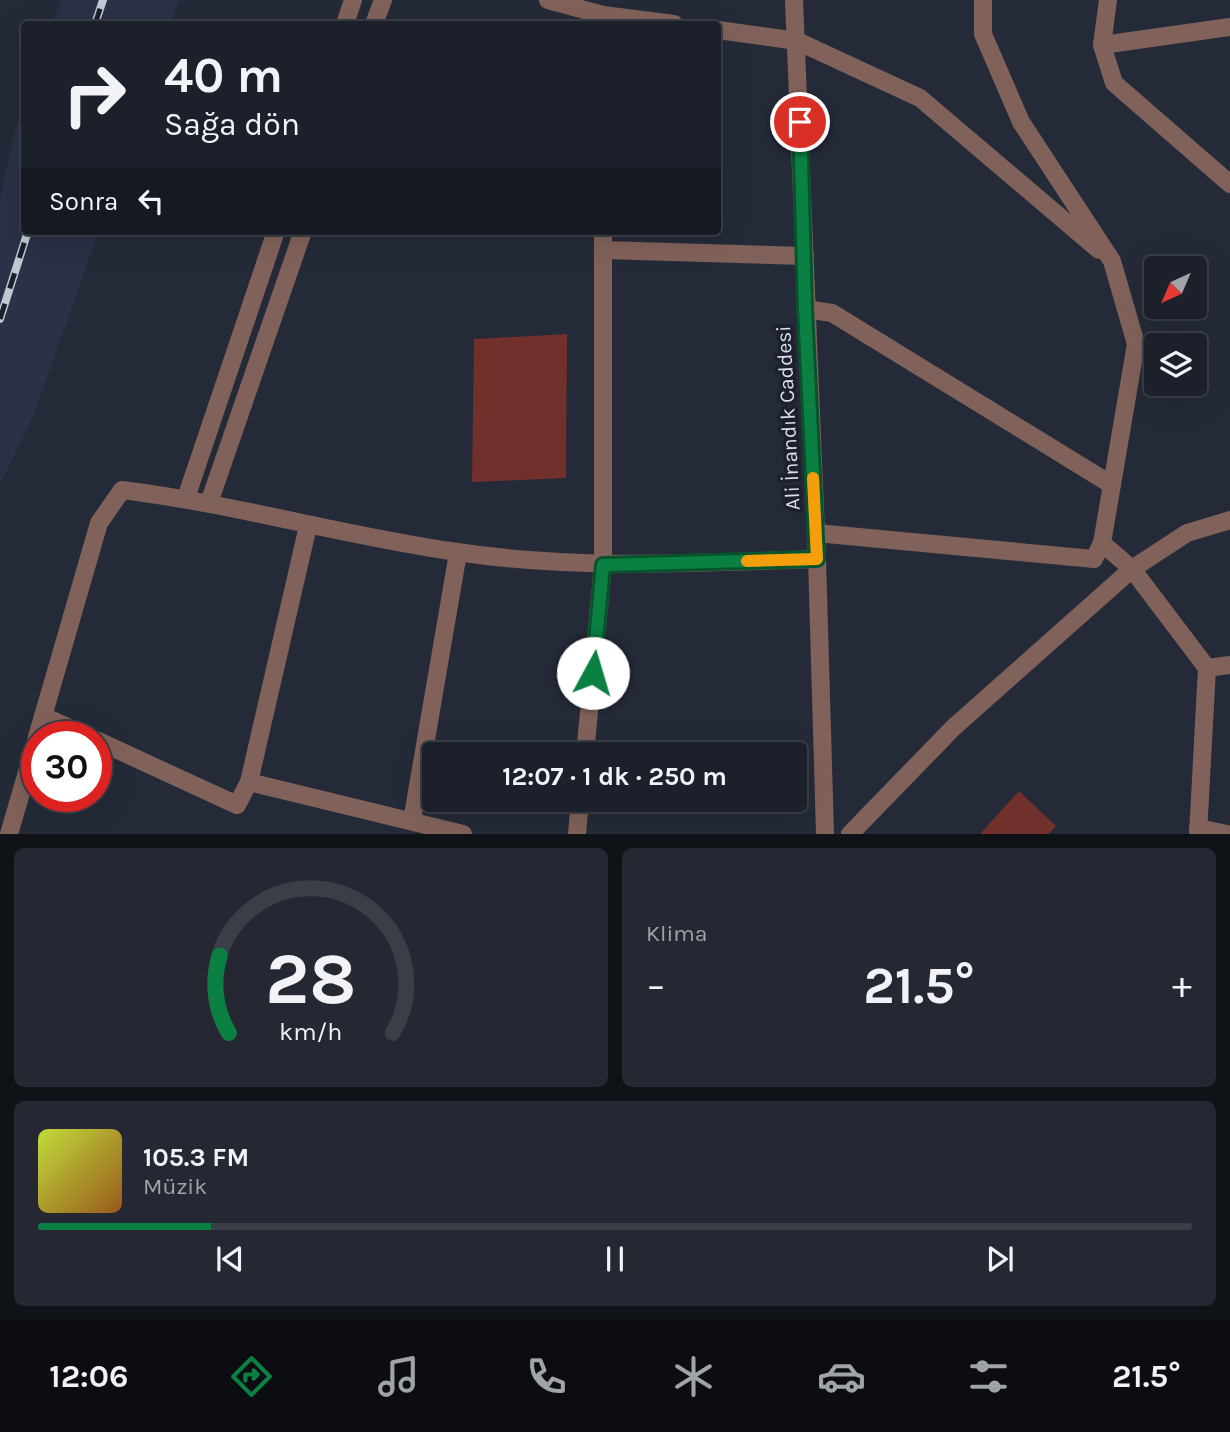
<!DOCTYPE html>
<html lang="tr">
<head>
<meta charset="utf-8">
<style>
	body { margin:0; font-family:Karla,sans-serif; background:#252832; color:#f1f3f6; height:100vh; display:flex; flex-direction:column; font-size:26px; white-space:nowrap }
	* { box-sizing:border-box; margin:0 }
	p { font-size:23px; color:#a0a3a8 }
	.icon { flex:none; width:38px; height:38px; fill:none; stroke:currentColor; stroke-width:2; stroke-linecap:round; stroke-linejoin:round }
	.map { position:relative; height:834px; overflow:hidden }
	.side { display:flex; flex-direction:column; gap:14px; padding:14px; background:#0f1217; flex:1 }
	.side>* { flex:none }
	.hud { position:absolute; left:21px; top:21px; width:700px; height:214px; border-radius:7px; box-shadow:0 7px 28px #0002,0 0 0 2px #3a3e47; background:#1c202a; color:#f1f3f6; overflow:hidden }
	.needle { width:46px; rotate:224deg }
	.fabs { position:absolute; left:1144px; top:256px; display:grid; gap:14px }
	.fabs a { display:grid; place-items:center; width:63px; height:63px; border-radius:7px; background:#1c202a; box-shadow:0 7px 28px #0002,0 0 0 2px #3a3e47; font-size:35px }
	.speed { position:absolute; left:21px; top:721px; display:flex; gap:14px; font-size:35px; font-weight:700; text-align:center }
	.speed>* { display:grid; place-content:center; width:91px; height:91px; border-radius:50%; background:#1c202a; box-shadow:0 7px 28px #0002,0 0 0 2px #3a3e47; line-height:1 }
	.speed .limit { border:10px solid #d22; background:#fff; color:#111 }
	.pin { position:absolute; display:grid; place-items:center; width:60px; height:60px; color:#fff; margin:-30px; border:4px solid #fff; border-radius:50%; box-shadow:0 2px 7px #0007 }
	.me { position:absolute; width:77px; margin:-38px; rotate:6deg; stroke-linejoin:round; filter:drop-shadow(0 0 5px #0008) }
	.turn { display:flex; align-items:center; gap:24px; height:147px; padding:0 28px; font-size:32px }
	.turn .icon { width:91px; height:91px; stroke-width:2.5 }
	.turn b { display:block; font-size:49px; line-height:60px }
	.then { display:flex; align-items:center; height:66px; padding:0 28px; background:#0003; gap:14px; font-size:26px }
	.big { font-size:52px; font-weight:700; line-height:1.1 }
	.side .tile { flex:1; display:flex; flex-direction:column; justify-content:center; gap:10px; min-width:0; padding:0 24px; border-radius:10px; background:#252832 }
	.side .dial { align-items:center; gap:0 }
	.dial svg { height:182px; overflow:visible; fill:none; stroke:#3a3e47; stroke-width:7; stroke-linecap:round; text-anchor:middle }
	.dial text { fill:#f1f3f6; stroke:none }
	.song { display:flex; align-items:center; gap:21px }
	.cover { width:84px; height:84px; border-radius:10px; background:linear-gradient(135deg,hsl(70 70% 55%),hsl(30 70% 35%)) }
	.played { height:7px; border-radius:4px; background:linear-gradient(90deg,#0b8043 15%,#3a3e47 15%) }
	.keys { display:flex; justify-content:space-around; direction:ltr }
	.heat { display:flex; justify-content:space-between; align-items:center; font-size:38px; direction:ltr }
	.side .tiles { flex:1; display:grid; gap:14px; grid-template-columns:1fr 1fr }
	.tile:last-child { grid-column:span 2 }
	.trip { position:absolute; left:422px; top:742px; width:385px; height:70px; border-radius:7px; background:#1c202a; box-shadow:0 7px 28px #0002,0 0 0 2px #3a3e47; font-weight:700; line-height:70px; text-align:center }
	.menu { display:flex; height:112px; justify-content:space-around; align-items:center; background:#0b0d11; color:#a0a3a8 }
	.menu .icon { width:49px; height:49px }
	.menu .on { color:#0b8043 }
	.menu b { font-size:32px; color:#f1f3f6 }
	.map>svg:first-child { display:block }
</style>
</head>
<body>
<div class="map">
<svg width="1230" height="834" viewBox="0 0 1230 834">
	<rect width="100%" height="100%" fill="#252a38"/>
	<!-- built -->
	<g fill="#2b3146">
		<polygon points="61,0 179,0 171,24 52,24"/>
		<polygon points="24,105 24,231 99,231 34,414 0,485 0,200 13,137"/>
	</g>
	<!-- building -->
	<g fill="#71302b">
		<polygon points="567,334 566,478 472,482 474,339"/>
		<polygon points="1019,791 1056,826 1049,834 980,834"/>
	</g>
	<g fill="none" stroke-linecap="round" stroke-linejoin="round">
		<!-- minor -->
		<g stroke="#81625a" stroke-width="18">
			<polyline points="548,0 603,15 674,24"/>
			<polyline points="794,0 817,559 825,834"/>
			<polyline points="1108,0 1102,45 1114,83 1230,184"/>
			<polyline points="345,24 353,0"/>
			<polyline points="374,24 383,0"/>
			<polyline points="718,30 797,41 920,98 1099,250"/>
			<polyline points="1102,45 1230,27"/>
			<polyline points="603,250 805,256"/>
			<polyline points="805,309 832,313 1112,485"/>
			<polyline points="186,498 276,231"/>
			<polyline points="209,503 303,231"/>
			<polyline points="816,533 1094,559 1102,543 1136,344 1112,261 1021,122 983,34 983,0"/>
			<polyline points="1102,543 1132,569 1207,668 1198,834"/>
			<polyline points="1207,668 1230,665"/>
			<polyline points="43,716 89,737"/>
			<path d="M37,737l62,-214 23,-33c113,14 222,46 335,62 119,18 240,11 360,7"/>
			<polyline points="96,740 237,805 249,782 308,526"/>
			<polyline points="585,754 603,565 603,231"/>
			<polyline points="249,782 463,834"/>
			<polyline points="412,821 458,553"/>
			<polyline points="1198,828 1227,834"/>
			<polyline points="9,834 37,738"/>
			<polyline points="577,834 580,800"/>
			<polyline points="850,834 954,727 1132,569 1187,533 1230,520"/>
		</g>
		<defs>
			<g id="rail">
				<polyline points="95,24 103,0"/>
				<polyline points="0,319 28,231"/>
			</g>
		</defs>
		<!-- rail casing -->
		<use href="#rail" stroke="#c2c6d0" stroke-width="8"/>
		<!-- rail -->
		<use href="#rail" stroke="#1c202e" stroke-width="5" stroke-dasharray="16" stroke-linecap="butt"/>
	</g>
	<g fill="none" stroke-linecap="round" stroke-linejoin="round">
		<defs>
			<polyline id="route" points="593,673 603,565 817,559 805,309 800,122"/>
		</defs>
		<!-- route casing -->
		<use href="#route" stroke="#07532c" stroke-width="18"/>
		<!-- route -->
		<use href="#route" stroke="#0b8043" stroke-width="12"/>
		<!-- slow -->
		<polyline stroke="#f59e0b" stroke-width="12" points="747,561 817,559 813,478"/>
	</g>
	<g text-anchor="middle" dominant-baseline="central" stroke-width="7" stroke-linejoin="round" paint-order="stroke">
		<!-- street labels -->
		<g font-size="21" fill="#dadee8" stroke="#1c202e">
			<text transform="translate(788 418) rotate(-93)">Ali İnandık Caddesi</text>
		</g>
	</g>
</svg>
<div class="fabs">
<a><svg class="needle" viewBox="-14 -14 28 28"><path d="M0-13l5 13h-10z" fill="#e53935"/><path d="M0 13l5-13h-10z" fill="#a0a3a8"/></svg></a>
<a><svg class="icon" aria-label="layers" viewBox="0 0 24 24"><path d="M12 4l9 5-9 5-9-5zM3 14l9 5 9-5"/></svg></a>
</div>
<div class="speed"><div class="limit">30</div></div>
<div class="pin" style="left:800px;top:122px;background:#d93025"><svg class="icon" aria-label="arrive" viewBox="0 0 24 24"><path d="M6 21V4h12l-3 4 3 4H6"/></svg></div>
<svg class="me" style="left:593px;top:673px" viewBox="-20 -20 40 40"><circle r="19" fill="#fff"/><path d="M0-13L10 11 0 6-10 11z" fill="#0b8043"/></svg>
<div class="trip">12:07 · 1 dk · 250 m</div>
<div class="hud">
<div class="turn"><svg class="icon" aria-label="right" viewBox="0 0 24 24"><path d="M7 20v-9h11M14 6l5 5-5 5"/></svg><div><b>40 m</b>Sağa dön</div></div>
<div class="then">Sonra<svg class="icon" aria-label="left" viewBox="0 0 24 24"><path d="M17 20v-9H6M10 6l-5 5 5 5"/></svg></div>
</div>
</div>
<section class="side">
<div class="tiles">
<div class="tile dial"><svg viewBox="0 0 100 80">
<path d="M14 69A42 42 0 1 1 86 69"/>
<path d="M14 69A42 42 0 0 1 10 35" stroke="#0b8043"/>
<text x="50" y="56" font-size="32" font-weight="700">28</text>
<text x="50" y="72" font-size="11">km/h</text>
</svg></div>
<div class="tile"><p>Klima</p>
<div class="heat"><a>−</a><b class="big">21.5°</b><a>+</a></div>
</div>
<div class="tile">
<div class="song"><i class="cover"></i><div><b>105.3 FM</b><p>Müzik</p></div></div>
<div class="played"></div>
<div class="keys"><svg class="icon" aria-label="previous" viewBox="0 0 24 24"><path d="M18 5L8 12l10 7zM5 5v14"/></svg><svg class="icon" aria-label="pause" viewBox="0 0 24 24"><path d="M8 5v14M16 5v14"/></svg><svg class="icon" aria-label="next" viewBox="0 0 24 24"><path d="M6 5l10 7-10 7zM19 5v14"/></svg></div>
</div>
</div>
</section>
<nav class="menu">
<b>12:06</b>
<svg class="icon on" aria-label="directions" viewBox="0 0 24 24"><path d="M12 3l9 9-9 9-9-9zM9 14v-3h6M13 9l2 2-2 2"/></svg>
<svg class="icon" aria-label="music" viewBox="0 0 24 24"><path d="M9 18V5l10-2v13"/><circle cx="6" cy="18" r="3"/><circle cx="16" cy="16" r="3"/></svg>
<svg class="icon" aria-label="phone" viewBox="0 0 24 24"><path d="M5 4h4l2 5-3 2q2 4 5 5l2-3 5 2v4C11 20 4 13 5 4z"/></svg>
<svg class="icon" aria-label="climate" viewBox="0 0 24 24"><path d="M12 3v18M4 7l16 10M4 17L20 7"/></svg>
<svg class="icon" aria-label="car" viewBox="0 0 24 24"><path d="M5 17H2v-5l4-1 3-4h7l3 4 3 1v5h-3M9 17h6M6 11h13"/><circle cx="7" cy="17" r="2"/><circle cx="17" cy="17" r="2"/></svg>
<svg class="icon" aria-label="filters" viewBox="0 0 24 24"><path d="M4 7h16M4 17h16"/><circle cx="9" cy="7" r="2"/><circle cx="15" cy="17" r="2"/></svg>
<b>21.5°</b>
</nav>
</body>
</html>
